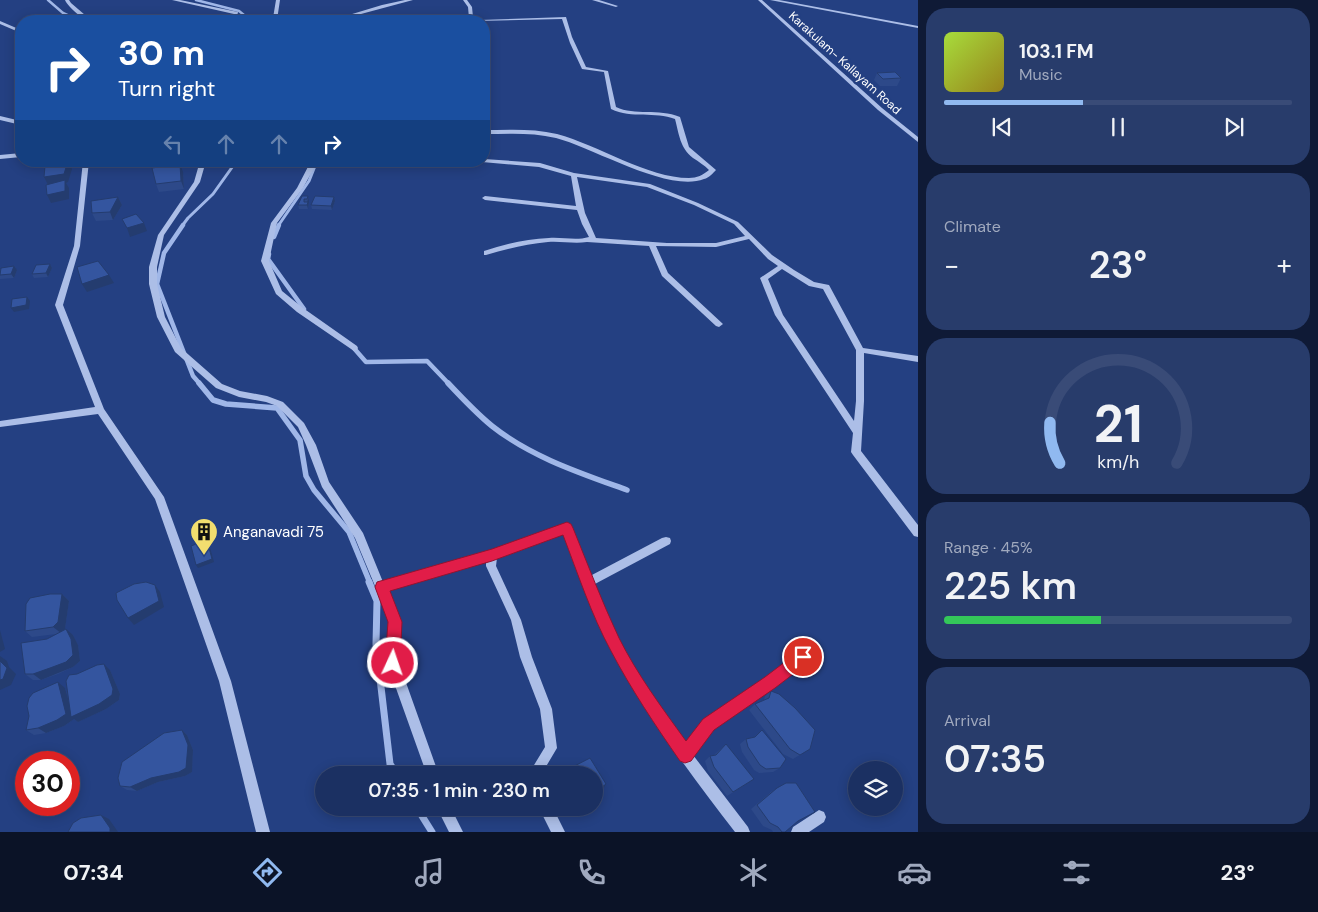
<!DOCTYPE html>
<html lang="en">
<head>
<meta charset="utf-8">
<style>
	body { margin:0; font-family:"DM Sans",sans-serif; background:#283c6b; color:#f1f3f6; height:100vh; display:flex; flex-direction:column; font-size:19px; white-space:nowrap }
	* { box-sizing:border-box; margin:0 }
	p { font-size:16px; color:#a0a9be }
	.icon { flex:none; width:28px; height:28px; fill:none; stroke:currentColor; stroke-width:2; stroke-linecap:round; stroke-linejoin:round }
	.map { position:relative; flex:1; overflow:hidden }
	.details { display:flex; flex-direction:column; gap:8px; padding:8px; background:#0f1a36; width:400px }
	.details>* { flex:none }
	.guide { position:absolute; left:15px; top:15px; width:475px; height:152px; border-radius:20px; box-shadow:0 2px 12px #0003,0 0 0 1px #394b77; background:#1a4fa0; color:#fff; overflow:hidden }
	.buttons { position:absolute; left:848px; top:761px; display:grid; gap:10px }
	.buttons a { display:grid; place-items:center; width:55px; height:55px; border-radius:50%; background:#1b3062; box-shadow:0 2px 12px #0003,0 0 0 1px #394b77; font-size:25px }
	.speed { position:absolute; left:15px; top:751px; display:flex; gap:10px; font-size:25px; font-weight:700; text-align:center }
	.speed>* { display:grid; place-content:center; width:65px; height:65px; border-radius:50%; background:#1b3062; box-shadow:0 2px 12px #0003,0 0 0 1px #394b77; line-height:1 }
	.speed .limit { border:8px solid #d22; background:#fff; color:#111 }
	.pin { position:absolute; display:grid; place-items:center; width:42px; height:42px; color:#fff; margin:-21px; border:2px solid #fff; border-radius:50%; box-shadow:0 1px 5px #0007 }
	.me { position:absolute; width:55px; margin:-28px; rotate:3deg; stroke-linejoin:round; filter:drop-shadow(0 0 4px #0008) }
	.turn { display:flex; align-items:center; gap:18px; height:105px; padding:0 20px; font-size:22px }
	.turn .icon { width:65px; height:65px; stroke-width:2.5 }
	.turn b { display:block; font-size:35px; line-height:42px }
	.lanes { display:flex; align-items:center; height:48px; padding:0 20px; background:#0003; justify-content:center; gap:25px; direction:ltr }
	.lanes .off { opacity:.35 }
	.big { font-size:38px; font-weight:600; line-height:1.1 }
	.details .widget { flex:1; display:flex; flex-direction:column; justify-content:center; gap:8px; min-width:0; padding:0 18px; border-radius:20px; background:#283c6b }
	.details .dial { align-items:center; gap:0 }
	.dial svg { height:130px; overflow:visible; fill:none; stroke:#394b77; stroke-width:7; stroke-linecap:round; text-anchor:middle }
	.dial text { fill:#f1f3f6; stroke:none }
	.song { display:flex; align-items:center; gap:15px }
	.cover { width:60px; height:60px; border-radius:8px; background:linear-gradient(135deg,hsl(80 70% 55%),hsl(50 70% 35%)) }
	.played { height:5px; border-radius:2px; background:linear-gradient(90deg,#90b9f0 40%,#394b77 40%) }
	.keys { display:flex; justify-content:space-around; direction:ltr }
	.heat { display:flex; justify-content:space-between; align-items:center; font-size:28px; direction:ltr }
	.charge { height:8px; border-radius:4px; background:linear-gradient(90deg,#34c759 45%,#394b77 0) }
	.trip { position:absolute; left:315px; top:766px; width:288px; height:50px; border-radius:25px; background:#1b3062; box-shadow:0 2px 12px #0003,0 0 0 1px #394b77; font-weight:600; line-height:50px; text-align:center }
	.tab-bar { display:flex; height:80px; justify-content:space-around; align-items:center; background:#0b1327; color:#a0a9be }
	.tab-bar .icon { width:35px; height:35px }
	.tab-bar .active { color:#90b9f0 }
	.tab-bar b { font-size:22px; color:#f1f3f6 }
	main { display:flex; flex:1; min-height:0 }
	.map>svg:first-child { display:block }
</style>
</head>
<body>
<main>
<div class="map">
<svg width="918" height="832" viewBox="0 0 918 832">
	<rect width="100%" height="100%" fill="#244082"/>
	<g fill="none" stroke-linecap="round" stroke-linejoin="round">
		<!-- stream-far4 -->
		<g stroke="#a0b7e8" stroke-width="2.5">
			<polyline points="48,0 63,13 80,21"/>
			<polyline points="196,0 239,11 244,15 243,21"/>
		</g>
		<!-- stream-far3 -->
		<g stroke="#a0b7e8" stroke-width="3">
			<polyline points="182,226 188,218 213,194 233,166 232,161"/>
			<polyline points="278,226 309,181 317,161"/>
		</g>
		<!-- stream-far2 -->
		<g stroke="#a0b7e8" stroke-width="4.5">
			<polyline points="183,225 164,253 157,284 193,376 200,384"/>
			<polyline points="274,237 279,225"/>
			<polyline points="269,254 268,259 304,309"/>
			<polyline points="352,346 366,362 427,361 449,384"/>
		</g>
		<!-- stream-far1 -->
		<g stroke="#a0b7e8" stroke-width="5.5">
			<polyline points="199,383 213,400 226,404 277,408 300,440 306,476 314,490 349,532 370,583"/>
			<path d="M448,383c14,15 28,30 44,43 39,31 88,47 135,64"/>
		</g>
		<!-- stream -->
		<g stroke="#a0b7e8" stroke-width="7">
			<polyline points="369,582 377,601 376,644 390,764 397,775"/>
			<polyline points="417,808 432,832"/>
		</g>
		<!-- minor -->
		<g fill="#acbee7" fill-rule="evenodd">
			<path d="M65,0h4l2,3 21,18c-8,0 -24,-14 -27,-21z"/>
			<polygon points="172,0 180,0 238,12 236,21 232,21 234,14"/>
			<polygon points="276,0 280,0 277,20 260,21 273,18"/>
			<polygon points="405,0 413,0 335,21 329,21 382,5"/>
			<path d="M463,0h4l5,7 1,10 6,3 87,-3 6,20 14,30 22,4 8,36c19,9 42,1 64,10l9,30 27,23c-3,3 -7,8 -12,9 -36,14 -110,-31 -148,-41 -24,-6 -48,-4 -72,-4v-4c24,0 49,-2 73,4 41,11 91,44 132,44 8,0 14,-3 20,-8 -5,-5 -10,-8 -16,-12 -13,-10 -14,-24 -18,-39 -20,-8 -43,0 -64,-10l-7,-37 -22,-3 -12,-26 -8,-24 -86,2 -7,-3 -1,-11z"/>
			<polygon points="592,0 599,0 618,6 616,7"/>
			<polygon points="758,0 762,0 882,108 918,137 918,142 878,110"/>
			<polygon points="770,0 779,0 918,26 918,28"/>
			<polygon points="0,21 21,30 21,33 0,24"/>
			<polygon points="0,116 21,121 21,125 0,120"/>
			<polygon points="21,153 21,157 0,159 0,155"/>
			<path d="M484,159l56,4 34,10 76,11 48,19 40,19 34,33 22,15 20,12 15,3 34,63 55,8v6l-54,-9v48l-3,50 57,74v12l-4,-1 -61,-81 -2,-3 2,-19 -78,-118 -15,-37 18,-12 -10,-7 -19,-20 -33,8 -60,-1 12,27 55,51 -4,3 -3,-1 -54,-50 -13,-30 -62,-4c-13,2 -26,-1 -39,0 -22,2 -41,7 -62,13h-2v-4c21,-7 43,-12 65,-13 14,-1 27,3 40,-1l-7,-13 -5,-14 -92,-10 -3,-2 3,-2 91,10 -5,-30 -32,-9 -57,-5 -1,-1h3zM577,177l70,10 47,18 40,19 11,12 -29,7h-49l-71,-5 -11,-25zM782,269l27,17 14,3 33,61v51l-2,20 -71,-106 -15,-36z"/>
			<polygon points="83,161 89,161 80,246 63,305 104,409 164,497 231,681 270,832 256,832 219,681 155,499 98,414 0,427 0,421 95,407 55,305 74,246"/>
			<path d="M200,161h6l-6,21 -36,53 -7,32v17l8,33 16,31 41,36 18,7 27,5 16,6 21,21 12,22 13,37 34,51 20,49 109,-32 75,-26 4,1 1,3 18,48 72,-38 4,-1 4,1 1,3 -1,3 -77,41c22,57 57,109 92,159l19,-24 62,-41 33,-26 4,-2 4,2 2,4 -2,4 -33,26 -62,41 -19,27 55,72 2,5h-15c-45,-58 -89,-118 -124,-182 -19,-37 -33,-78 -47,-117l-67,25 -1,8 25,54 11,37 20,52 5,39 -16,27h-13l17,-28 -5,-38 -20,-52 -9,-37 -25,-54v-5l-99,29 13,32 -1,41 40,112h-12l-40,-112 3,-41 -35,-84 -33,-51 -16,-42 -8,-18 -21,-21 -11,-4 -27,-5 -23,-9 -41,-36 -18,-35 -8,-33v-17l9,-32 36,-53z"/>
			<polygon points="311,161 317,161 315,164 353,161 334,167 314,168 303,188 277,223 269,261 282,291 303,308 357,346 358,348 357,350 354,351 297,312 276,294 261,261 271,223 297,188"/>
			<polygon points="437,808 451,808 463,832 449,832"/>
			<polygon points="539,808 553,808 565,832 551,832"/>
			<polygon points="819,810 824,812 826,817 824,822 809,832 791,832 793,827"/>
		</g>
	</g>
	<!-- wall -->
	<g fill="#2d4989">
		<polygon points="877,73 901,78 897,86 880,86 874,80"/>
		<polygon points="183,172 184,189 159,192 156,184"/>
		<polygon points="308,196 309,201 308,209 299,209 298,205"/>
		<polygon points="118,197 122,205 113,220 96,221 92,213"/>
		<polygon points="334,197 335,201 332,210 312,209 311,205"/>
		<polygon points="50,264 52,268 48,277 34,278 32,274"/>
		<polygon points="14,266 17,270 14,278 0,279 0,269"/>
		<polygon points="62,594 69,601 65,629 63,630 73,635 78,645 80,661 73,667 58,674 41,680 33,680 25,674 47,639 56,634 32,637 25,631"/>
		<polygon points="110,670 120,694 119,700 106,709 78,722 74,719 64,726 46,733 34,735 26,730 65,688 68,698"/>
		<polygon points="771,691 810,749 793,759 783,754 749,710 755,704 764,700 765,696"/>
		<polygon points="182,730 187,735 193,750 192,772 185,776 158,782 137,791 127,790 120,786"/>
		<polygon points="762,730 780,768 773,772 759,773 754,770 742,752 740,744 746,739 754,737"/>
		<polygon points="726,744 748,783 727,796 708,771 705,761 710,756 714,755"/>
		<polygon points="777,788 798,821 785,832 773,832 772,830 763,826 751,809 771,792"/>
	</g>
	<!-- shaded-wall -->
	<g fill="#243c6f">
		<polygon points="68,161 72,169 68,182 66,183 69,188 69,199 51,203 47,195 48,185 44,177"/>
		<polygon points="180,164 183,172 184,189 181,181"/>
		<polygon points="308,196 309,201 308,209 307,205"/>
		<polygon points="118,197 122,205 113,220 110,212"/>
		<polygon points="334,197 335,201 332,210 331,206"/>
		<polygon points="144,223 147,231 130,237 127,228"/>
		<polygon points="50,264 52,268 48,277 46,273"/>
		<polygon points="14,266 17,270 14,278 11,274"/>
		<polygon points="109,275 114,283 87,292 82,284"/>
		<polygon points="27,297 30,301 29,309 14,312 11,308"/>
		<polygon points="207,540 209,544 214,562 198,568 196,565"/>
		<polygon points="155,585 160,592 164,607 134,625 128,618"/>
		<polygon points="62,594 69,601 65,629 61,633 53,627"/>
		<polygon points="66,629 73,635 78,645 80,661 73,667 41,680 33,674"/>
		<polygon points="0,630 5,649 0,652"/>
		<polygon points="0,656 7,661 9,667 16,674 11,685 0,690"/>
		<polygon points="104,664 110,670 120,694 119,700 106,709 78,722 74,719 64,726 46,733 38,728 58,682 65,688 73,716"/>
		<polygon points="182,730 187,735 193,750 192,772 185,776 158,782 137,791 130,787 151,778"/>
		<polygon points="606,784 603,789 594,795 594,793"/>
		<polygon points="101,815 109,819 118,832 110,832"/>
	</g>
	<!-- building -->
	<g fill="#34559f" stroke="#243c6f">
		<polygon points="895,72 901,78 883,79 877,73"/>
		<polygon points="66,161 68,161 64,174 44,177 45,166"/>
		<polygon points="180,164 181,181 156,184 152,168"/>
		<polygon points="65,180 65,191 47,195 46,185"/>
		<polygon points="302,196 308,196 307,199 304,199 304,202 308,202 307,205 298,205"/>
		<polygon points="315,196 334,197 331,206 311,205"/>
		<polygon points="118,197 110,212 92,213 91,201"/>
		<polygon points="136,214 144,223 127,228 122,219"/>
		<polygon points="98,261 109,275 82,284 77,267"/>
		<polygon points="50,264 46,273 32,274 36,265"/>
		<polygon points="14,266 11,274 0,275 1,268"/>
		<polygon points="27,297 26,305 11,308 12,299"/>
		<polygon points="207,540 212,559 196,565 191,546"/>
		<polygon points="146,582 155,585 159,601 128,618 117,600 116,593 134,584"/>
		<polygon points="50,594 62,594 58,622 53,627 25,631 26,604 30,598"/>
		<polygon points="66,629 71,639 73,655 66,662 50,668 33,674 25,674 21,643 47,639"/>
		<polygon points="0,660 0,661 7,668 3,679 0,680"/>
		<polygon points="104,664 113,689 112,695 99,704 71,717 66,681 69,675 77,674 97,665"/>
		<polygon points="58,682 66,714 57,720 38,728 26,730 29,716 27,706 29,698 33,693"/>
		<polygon points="771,691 779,694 795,708 815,730 810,749 800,755 790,749 755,704 769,698"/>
		<polygon points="182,730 188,745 186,768 179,772 151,778 130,787 120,786 118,778 122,762 164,733"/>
		<polygon points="762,730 786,759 780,768 766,769 760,765 748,747 746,739 755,737"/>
		<polygon points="726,744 754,779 733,792 714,767 710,756 716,755"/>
		<polygon points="590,758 606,784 594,793 594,775 559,775 559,774"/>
		<polygon points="786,783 796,783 815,812 798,821 785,832 782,832 778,827 770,823 757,805 777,788"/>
		<polygon points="101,815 110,828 110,832 68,832 73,823 81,818"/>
	</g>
	<!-- route -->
	<path fill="#e11d48" stroke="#92132f" d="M567,522l4,2 2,4c15,37 29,74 46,110 18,36 43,70 67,103l17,-22 62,-42 33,-25 5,-2 6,2 2,5 -2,5 -34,26 -61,42 -23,31 -6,2 -5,-2c-25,-36 -49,-72 -69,-110 -20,-37 -33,-77 -48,-116l-71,26 -102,30 12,31 -2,41 -2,6 -5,2 -6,-2 -2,-6 3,-41 -13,-35 2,-5 115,-33z"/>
	<!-- icons -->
	<defs>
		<symbol id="building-pin" viewBox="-11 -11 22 30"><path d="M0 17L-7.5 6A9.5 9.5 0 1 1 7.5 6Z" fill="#f2de6f" stroke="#244082"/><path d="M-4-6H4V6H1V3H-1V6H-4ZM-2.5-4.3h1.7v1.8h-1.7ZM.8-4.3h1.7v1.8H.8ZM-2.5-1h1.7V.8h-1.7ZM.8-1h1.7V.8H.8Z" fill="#111"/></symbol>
	</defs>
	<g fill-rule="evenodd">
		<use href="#building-pin" x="188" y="516" width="32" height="43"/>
	</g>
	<g text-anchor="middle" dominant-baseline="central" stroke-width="5" stroke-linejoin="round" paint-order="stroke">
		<!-- far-street labels -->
		<g font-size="12" fill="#fff" stroke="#244082">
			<text transform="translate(845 63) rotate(42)">Karakulam- Kallayam Road</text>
		</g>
		<!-- poi labels -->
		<g font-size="15" fill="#fff" stroke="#244082" text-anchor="start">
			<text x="223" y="532">Anganavadi 75</text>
		</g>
	</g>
</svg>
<div class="buttons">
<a><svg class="icon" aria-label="layers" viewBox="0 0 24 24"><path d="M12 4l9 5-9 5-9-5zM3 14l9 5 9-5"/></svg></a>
</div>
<div class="speed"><div class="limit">30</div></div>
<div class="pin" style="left:803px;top:657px;background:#d93025"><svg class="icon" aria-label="arrive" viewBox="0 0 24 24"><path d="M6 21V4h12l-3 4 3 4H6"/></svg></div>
<svg class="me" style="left:393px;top:663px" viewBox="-20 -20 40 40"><circle r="17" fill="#e11d48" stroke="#fff" stroke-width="3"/><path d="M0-11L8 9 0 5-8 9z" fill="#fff"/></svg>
<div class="trip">07:35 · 1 min · 230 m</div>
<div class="guide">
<div class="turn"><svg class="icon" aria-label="right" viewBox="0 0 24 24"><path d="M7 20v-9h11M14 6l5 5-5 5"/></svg><div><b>30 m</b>Turn right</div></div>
<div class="lanes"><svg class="icon off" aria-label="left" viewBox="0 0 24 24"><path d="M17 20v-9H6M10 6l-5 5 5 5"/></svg><svg class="icon off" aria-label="ahead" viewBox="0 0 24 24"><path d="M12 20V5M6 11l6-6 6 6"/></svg><svg class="icon off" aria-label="ahead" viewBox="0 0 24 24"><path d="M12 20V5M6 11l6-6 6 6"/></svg><svg class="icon" aria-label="right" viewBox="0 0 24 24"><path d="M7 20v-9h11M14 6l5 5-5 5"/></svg></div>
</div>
</div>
<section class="details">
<div class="widget">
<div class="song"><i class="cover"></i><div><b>103.1 FM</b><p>Music</p></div></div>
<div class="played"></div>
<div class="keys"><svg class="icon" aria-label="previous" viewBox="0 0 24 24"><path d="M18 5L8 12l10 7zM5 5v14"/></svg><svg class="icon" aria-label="pause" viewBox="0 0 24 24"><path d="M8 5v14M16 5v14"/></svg><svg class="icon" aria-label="next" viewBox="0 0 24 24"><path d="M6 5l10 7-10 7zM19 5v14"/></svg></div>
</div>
<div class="widget"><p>Climate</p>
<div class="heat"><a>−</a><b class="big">23°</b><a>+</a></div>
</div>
<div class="widget dial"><svg viewBox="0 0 100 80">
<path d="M14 69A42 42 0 1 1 86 69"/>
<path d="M14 69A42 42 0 0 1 8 44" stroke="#90b9f0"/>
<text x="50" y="56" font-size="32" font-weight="700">21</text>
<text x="50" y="72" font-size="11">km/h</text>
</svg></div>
<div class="widget"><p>Range · 45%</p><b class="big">225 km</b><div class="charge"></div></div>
<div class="widget"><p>Arrival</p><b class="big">07:35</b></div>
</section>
</main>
<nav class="tab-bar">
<b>07:34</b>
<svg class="icon active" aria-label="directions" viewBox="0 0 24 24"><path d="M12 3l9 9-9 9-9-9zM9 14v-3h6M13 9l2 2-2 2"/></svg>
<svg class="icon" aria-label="music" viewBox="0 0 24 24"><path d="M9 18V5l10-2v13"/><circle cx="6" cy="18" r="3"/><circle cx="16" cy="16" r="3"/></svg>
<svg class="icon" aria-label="phone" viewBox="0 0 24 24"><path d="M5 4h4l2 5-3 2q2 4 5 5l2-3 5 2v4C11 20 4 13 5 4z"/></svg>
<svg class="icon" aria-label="climate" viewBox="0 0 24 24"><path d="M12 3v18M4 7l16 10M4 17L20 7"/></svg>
<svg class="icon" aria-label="car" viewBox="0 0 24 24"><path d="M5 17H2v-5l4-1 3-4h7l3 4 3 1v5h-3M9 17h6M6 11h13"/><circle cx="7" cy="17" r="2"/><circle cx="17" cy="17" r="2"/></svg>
<svg class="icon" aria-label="filters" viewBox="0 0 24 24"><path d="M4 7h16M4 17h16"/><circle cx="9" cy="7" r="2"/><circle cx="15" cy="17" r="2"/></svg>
<b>23°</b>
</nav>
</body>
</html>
